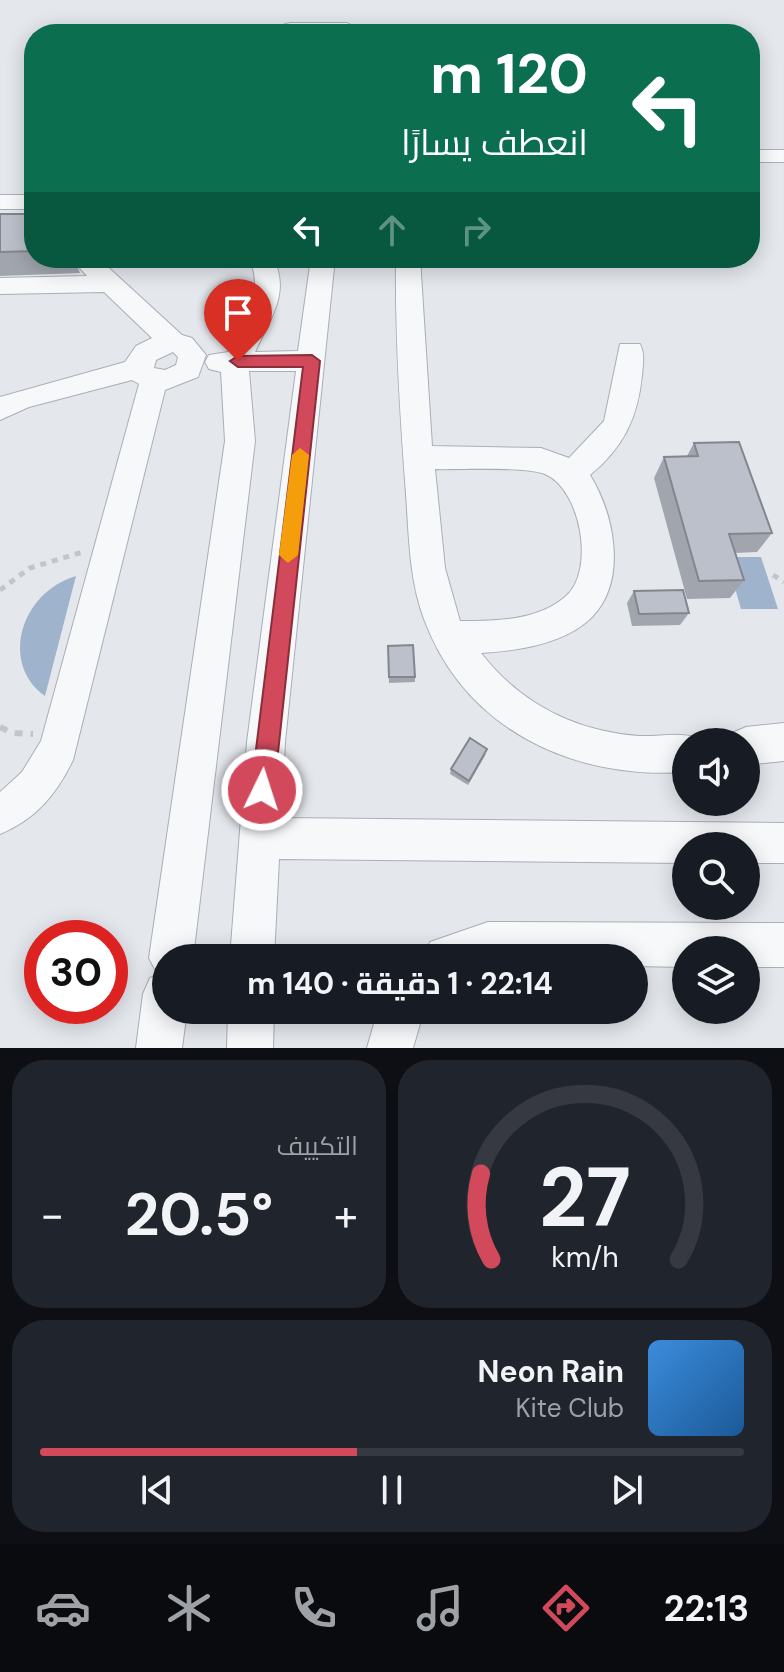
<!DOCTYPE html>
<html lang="ar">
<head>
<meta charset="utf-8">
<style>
	body { margin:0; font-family:"DM Sans",Cairo,sans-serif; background:#20242c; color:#f1f3f6; direction:rtl; height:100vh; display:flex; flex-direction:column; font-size:30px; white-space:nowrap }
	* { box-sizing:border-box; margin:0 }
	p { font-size:26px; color:#9ea1a6 }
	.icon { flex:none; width:44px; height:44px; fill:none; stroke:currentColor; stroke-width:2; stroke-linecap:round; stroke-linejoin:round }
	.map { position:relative; height:1048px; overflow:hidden; direction:ltr }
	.panel { display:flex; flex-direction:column; gap:12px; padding:12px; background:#0d0f14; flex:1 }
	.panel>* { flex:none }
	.top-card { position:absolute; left:24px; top:24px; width:736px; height:244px; border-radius:32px; box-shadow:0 4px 20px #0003; direction:rtl; background:#0b6e4f; color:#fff; overflow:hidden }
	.buttons { position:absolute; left:672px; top:728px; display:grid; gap:16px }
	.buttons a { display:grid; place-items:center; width:88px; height:88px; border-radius:50%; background:#171b24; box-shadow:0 4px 20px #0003; font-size:40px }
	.speed { position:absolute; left:24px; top:920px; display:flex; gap:16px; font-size:40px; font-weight:700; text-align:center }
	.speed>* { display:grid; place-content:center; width:104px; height:104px; border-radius:50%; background:#171b24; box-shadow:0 4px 20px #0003; line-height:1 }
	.speed .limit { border:12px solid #d22; background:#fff; color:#111 }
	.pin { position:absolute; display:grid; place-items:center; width:68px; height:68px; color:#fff; margin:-82px -34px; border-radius:50% 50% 50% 0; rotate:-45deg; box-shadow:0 0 8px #0007 }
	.pin .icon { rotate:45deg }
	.me { position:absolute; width:88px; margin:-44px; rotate:4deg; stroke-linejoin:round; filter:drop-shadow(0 0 6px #0008) }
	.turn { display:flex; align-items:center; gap:28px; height:168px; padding:0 40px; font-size:36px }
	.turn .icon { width:104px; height:104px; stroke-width:2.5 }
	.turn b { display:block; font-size:56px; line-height:68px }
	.lanes { display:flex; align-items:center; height:76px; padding:0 40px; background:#0003; justify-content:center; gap:40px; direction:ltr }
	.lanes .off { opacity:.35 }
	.big { font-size:60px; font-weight:700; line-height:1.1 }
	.panel .widget { flex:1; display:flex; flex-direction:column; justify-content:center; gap:12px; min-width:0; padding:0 28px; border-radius:32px; background:#20242c }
	.panel .dial { align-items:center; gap:0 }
	.dial svg { height:208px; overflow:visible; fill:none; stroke:#363941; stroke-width:7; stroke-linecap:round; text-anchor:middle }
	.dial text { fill:#f1f3f6; stroke:none }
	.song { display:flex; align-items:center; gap:24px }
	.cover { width:96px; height:96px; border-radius:12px; background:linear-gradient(135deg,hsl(210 70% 55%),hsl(210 70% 35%)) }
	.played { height:8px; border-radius:4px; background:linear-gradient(90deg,#d1495b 45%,#363941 45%) }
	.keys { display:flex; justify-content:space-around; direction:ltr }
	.heat { display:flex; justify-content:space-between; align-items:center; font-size:44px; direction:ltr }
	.panel .tiles { flex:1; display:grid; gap:12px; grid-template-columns:1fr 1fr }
	.widget:last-child { grid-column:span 2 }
	.trip { position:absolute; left:152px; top:944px; width:496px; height:80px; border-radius:40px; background:#171b24; box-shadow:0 4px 20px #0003; font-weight:700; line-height:80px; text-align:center; direction:rtl }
	.dock { display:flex; height:128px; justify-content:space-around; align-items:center; background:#090b0e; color:#9ea1a6 }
	.dock .icon { width:56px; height:56px }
	.dock .on { color:#d1495b }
	.dock b { font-size:36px; color:#f1f3f6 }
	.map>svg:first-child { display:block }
</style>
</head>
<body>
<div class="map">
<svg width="784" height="1048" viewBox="0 0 784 1048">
	<rect width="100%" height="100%" fill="#e4e7ec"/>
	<!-- water -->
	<g fill="#9fb4cc">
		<polygon points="726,557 761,557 778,609 741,609"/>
		<path d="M76,576l-31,120c-45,-31 -26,-103 31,-120z"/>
	</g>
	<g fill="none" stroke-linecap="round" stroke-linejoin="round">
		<defs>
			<g id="minor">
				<polygon points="291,23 347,23 356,28 347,33 285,32 285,24"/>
				<rect x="750" y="150" width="34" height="12"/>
				<rect x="0" y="195" width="34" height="14"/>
				<path d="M71,258h27l84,77 10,3 14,17 -8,22 -33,13 -92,370c-17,35 -37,59 -73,74v-42l22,-20 19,-31 98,-357 -7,-4 -103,27 -29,13v-23l125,-35 11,-16 16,-8 -48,-46 -104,2v-16l87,-2zM173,352l5,5 -2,8 -11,5 -11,-2 2,-8z"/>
				<path d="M249,258h24c18,35 -3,61 -18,94l43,-1 13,-93h24l-50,484 -4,76 503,5v40h-38v-17h-60v17l-407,-4 -5,99h-44l17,-216 49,-371h-47l6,70 -62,517h-27v52h21l-5,38h-46l7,-54 7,-16 8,-3 -9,-17 76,-517 -4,-69 -12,-3 -4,-7 4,-7 19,-3c15,-32 38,-58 21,-94z"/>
				<path d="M396,258h24l12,188 109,2 28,10 35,-37 16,-77h20c5,10 3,20 2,31 -4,43 -19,73 -52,100 24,39 38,105 2,142 -27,27 -75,34 -111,36 40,51 94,78 158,83 21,1 41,-5 61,3l-14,3v30c-112,8 -221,-42 -262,-153 -15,-40 -15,-83 -18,-125 -6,-79 -11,-157 -10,-236zM435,469c24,1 90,-3 110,5 36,15 51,98 20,123 -28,24 -70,24 -105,24l-15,-53z"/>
				<polygon points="784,723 784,761 746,765 746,742 729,742 732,733 746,727"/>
				<polygon points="488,922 784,923 784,967 746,967 746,950 686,950 686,967 634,966 634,958 424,958 430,942"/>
				<polygon points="228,1010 274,1010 273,1048 227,1048"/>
				<polygon points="378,1010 424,1010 413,1048 367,1048"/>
			</g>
		</defs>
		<!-- minor casing -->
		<use href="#minor" stroke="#a9aeb7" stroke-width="2"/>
		<!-- path-far1 -->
		<g stroke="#c2c5cb" stroke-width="5" stroke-dasharray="6 6" stroke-linecap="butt">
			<polyline points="773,575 784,582"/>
			<polyline points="0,590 30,568 83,552"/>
		</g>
		<!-- path -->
		<polyline stroke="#c2c5cb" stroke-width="6" stroke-dasharray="8 8" stroke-linecap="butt" points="0,727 12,733 33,734"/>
		<!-- minor -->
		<use href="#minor" fill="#f7f8fa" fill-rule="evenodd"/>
	</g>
	<!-- wall -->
	<g fill="#a1a5ae">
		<polygon points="0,214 34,214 34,258 74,258 80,273 0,276"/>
		<polygon points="694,443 772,533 757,552 735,553 744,580 730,598 687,599 654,478 664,457 687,456"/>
		<polygon points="634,591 689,613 680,625 632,626 627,603"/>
		<polygon points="388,646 415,677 415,682 389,683"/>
		<polygon points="486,754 468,785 450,774 451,769"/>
	</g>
	<!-- building -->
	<g fill="#bbc0ca" stroke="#83868d" stroke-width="2">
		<polygon points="0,214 34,214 34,251 0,252"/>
		<polygon points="739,442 772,533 729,534 744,580 699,581 664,457 698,456 694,443"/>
		<polygon points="683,590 689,613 639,614 634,591"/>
		<polygon points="413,645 415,677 389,677 388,646"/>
		<polygon points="470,738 487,749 469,781 451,769"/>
	</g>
	<!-- route -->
	<polygon fill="#d1495b" stroke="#882f3b" stroke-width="2" points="312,355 320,361 274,790 270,798 262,801 254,798 251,790 303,367 238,367 230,361 238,356"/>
	<!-- slow -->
	<polygon fill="#f59e0b" points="300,448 309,455 298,555 288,563 279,555 292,455"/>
</svg>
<div class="buttons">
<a><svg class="icon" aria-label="sound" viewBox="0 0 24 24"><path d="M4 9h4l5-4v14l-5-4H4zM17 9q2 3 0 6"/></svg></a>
<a><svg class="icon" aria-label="search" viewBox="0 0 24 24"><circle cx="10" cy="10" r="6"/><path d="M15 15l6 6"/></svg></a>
<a><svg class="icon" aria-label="layers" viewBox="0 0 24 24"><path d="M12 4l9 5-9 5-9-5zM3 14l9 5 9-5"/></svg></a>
</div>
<div class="speed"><div class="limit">30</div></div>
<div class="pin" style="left:238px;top:361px;background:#d93025"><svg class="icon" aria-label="arrive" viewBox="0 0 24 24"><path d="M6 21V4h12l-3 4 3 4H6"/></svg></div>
<svg class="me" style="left:262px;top:790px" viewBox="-20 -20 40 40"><circle r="17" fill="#d1495b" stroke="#fff" stroke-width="3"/><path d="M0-11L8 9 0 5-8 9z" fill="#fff"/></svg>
<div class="trip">22:14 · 1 دقيقة · 140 m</div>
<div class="top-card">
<div class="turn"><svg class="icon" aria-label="left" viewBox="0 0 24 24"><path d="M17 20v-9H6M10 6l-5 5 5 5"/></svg><div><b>120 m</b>انعطف يسارًا</div></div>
<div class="lanes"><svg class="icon" aria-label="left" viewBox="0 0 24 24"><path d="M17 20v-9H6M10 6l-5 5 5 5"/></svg><svg class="icon off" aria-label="ahead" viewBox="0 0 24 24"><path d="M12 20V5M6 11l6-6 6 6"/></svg><svg class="icon off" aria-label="right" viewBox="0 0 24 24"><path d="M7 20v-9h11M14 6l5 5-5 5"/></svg></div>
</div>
</div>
<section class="panel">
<div class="tiles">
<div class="widget dial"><svg viewBox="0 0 100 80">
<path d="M14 69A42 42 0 1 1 86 69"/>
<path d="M14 69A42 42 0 0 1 10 36" stroke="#d1495b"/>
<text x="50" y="56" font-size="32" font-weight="700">27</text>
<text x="50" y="72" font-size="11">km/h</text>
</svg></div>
<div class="widget"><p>التكييف</p>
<div class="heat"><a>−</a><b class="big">20.5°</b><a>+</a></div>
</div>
<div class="widget">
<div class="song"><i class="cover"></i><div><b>Neon Rain</b><p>Kite Club</p></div></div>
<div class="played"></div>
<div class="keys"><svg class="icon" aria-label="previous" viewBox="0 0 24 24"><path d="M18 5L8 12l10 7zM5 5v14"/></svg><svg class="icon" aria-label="pause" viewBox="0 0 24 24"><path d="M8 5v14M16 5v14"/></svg><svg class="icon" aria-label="next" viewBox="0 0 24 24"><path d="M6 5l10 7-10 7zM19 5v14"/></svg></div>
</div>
</div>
</section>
<nav class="dock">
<b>22:13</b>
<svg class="icon on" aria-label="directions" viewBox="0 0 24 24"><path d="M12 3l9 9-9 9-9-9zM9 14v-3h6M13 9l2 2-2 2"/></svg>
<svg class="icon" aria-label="music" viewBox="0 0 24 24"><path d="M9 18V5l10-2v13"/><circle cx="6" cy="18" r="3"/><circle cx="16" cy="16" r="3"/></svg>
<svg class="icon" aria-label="phone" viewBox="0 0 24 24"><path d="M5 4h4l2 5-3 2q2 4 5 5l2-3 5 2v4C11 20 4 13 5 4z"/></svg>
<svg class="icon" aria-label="climate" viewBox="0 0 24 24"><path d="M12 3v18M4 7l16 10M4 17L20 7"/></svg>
<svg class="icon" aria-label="car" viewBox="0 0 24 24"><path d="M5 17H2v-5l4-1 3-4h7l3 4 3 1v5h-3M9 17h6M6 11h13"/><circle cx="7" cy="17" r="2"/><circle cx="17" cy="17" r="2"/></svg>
</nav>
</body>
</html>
